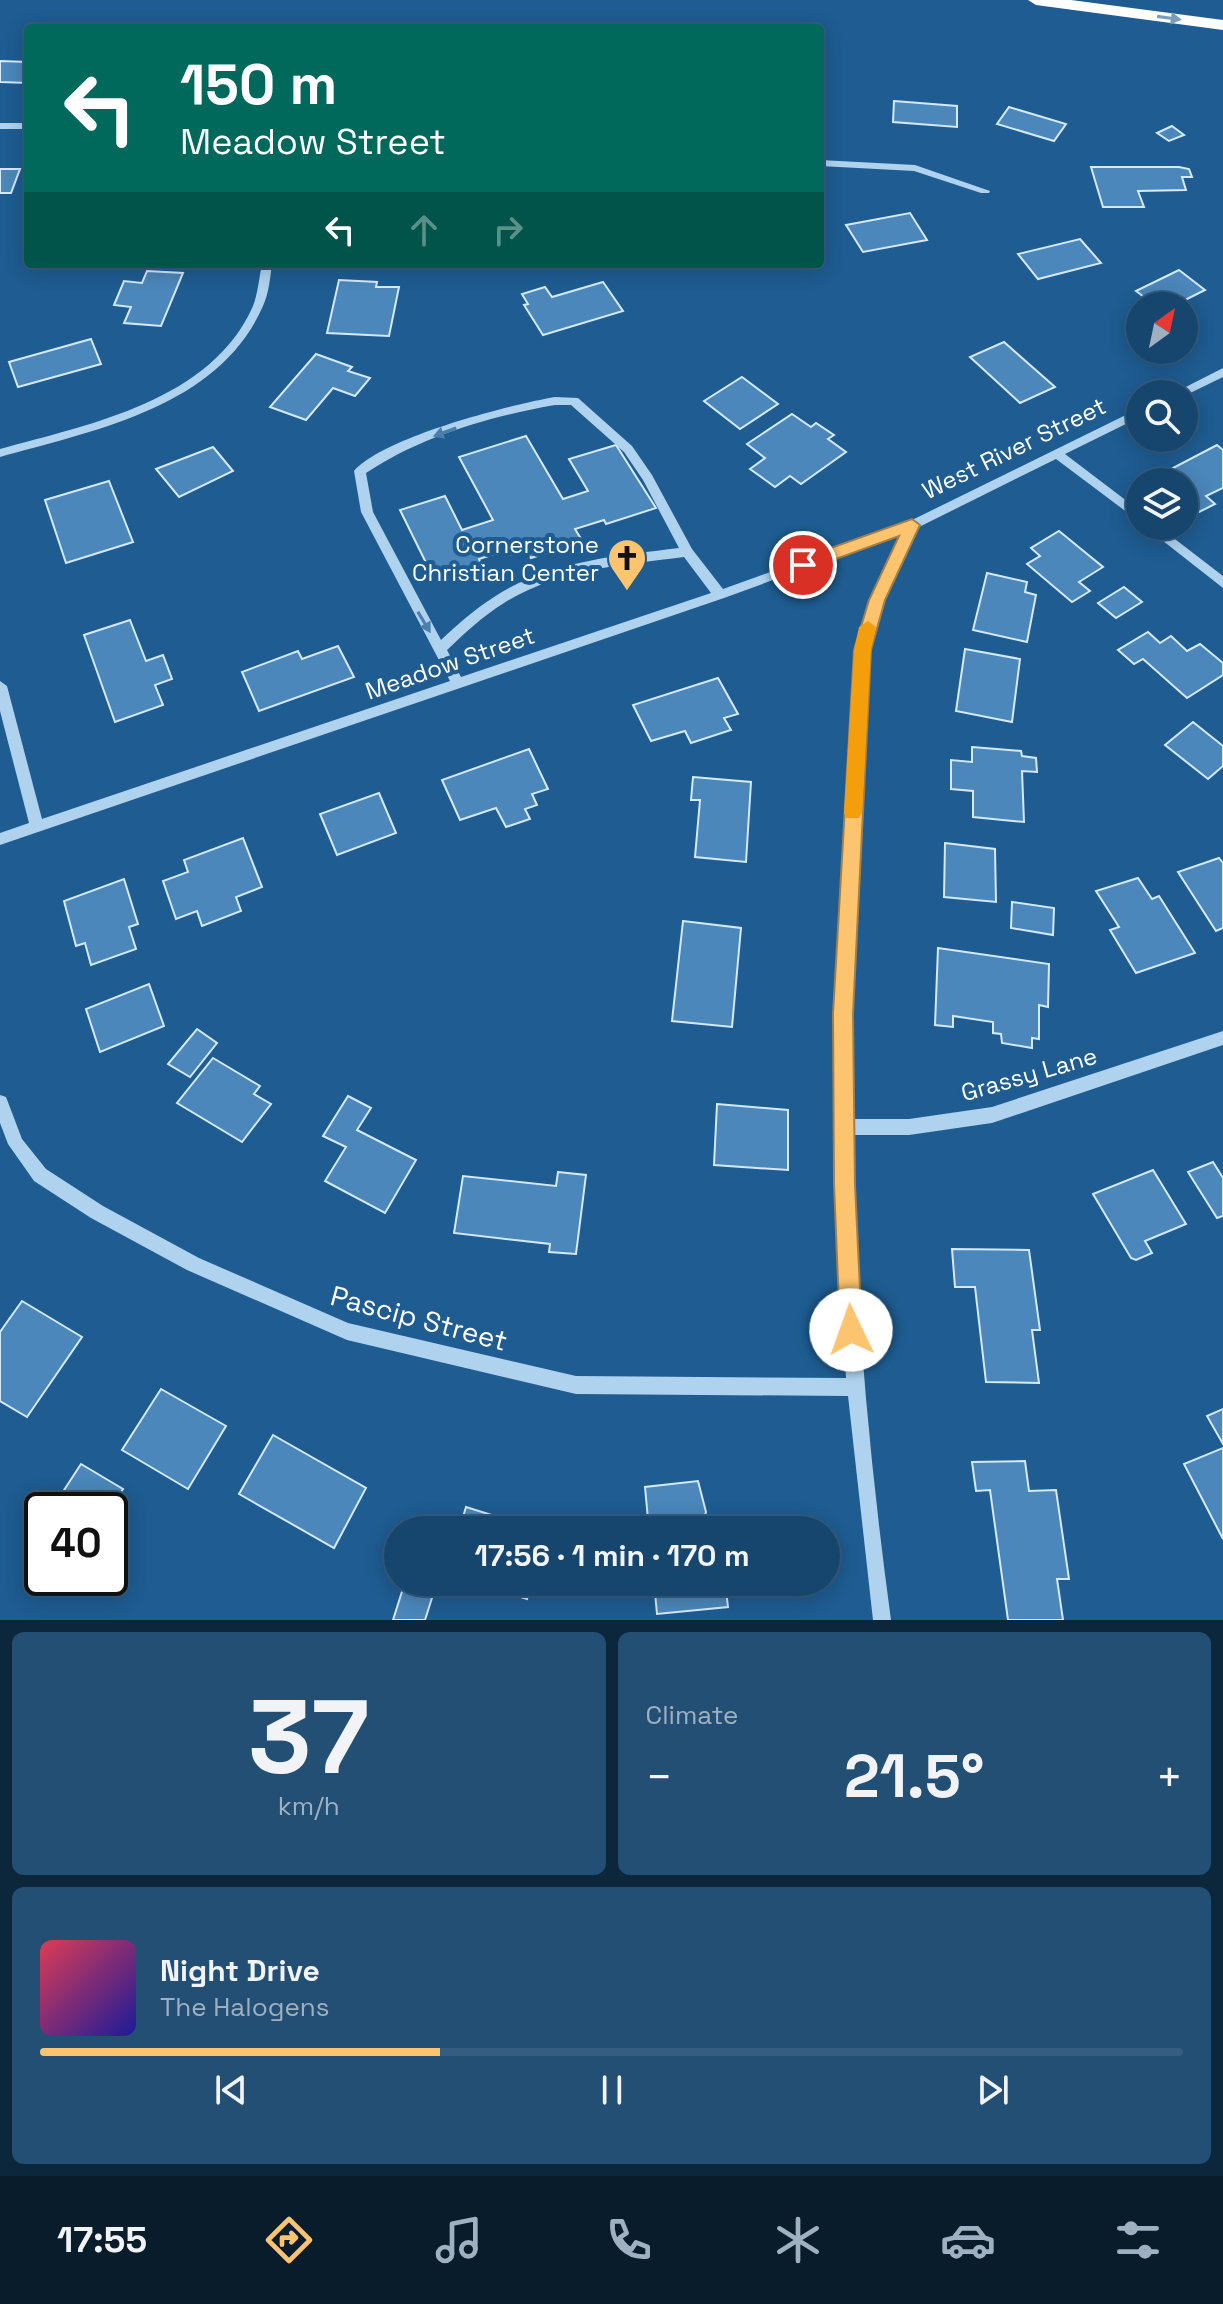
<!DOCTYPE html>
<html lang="en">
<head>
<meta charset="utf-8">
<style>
	body { margin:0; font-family:"Space Grotesk",sans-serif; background:#234f75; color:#f1f3f6; height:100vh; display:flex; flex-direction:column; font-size:30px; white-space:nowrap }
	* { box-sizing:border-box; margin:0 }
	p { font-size:26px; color:#9eb1c2 }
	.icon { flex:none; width:44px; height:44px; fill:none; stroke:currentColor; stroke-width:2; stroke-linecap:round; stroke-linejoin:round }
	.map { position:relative; height:1620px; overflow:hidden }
	.sheet { display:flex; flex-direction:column; gap:12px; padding:12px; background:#0c263c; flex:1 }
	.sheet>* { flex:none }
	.top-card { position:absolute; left:24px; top:24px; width:800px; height:244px; border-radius:8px; box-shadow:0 4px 20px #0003,0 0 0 2px #355d80; background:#00695c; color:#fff; overflow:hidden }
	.needle { width:52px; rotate:33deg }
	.controls { position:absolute; left:1126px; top:292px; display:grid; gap:16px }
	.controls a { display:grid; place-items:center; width:72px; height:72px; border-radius:50%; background:#16456d; box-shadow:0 4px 20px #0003,0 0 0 2px #355d80; font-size:40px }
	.speed { position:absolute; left:24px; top:1492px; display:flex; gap:16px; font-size:40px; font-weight:700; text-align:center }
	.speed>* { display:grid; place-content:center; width:104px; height:104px; border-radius:50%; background:#16456d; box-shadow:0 4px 20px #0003,0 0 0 2px #355d80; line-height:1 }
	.speed .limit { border:4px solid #111; border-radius:12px; background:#fff; color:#111 }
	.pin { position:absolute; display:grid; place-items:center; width:68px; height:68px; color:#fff; margin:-34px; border:4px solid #fff; border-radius:50%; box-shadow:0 2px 8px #0007 }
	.me { position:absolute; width:88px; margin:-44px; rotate:357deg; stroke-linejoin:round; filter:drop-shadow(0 0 6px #0008) }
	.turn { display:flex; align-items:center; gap:28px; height:168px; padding:0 24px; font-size:36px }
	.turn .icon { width:104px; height:104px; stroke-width:2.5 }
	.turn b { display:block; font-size:56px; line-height:68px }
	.lanes { display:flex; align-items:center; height:76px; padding:0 24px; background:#0003; justify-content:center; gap:40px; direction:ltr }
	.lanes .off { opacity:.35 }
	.big { font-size:60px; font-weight:700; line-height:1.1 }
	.sheet .card { flex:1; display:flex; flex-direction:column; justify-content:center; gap:12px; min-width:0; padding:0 28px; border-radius:12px; background:#234f75 }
	.sheet .dial { align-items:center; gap:0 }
	.dial b { font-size:104px; line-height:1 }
	.song { display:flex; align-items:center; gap:24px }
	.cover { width:96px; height:96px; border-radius:12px; background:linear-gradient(135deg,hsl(350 70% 55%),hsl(240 70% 35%)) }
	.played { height:8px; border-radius:4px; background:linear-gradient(90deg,#fcc46e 35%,#355d80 35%) }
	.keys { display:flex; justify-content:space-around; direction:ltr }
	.heat { display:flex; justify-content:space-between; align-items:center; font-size:44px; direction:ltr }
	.sheet .tiles { flex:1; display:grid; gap:12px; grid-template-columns:1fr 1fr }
	.card:last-child { grid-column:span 2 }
	.trip { position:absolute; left:384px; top:1516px; width:456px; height:80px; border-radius:40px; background:#16456d; box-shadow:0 4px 20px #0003,0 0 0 2px #355d80; font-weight:700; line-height:80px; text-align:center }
	.dock { display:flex; height:128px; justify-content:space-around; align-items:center; background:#091c2c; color:#9eb1c2 }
	.dock .icon { width:56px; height:56px }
	.dock .on { color:#fcc46e }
	.dock b { font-size:36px; color:#f1f3f6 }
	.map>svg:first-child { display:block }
</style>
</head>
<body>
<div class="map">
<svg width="1223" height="1620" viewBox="0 0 1223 1620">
	<rect width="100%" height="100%" fill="#1e5c91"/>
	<!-- building -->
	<g fill="#4b87ba" stroke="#d4e9fa" stroke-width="2">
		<polygon points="0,61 28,62 28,83 0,82"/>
		<polygon points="894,101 957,106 957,127 893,122"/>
		<polygon points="1009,107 1066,124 1054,141 997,124"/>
		<polygon points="1172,126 1184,135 1169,141 1157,133"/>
		<polygon points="1091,167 1179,167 1189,169 1192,177 1182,177 1186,190 1138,191 1144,207 1103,207"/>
		<polygon points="0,169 20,169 11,193 0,193"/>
		<polygon points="910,213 927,240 863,252 846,225"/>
		<polygon points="1080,239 1101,263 1038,279 1018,254"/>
		<polygon points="1179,270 1205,290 1183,301 1190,306 1184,309 1184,306 1156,306 1136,291"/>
		<polygon points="147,271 183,273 161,326 124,323 131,307 114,305 124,281 142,283"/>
		<polygon points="339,280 377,282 376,287 399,287 389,336 327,333"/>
		<polygon points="603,282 623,311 543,335 524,305 528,304 522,294 545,287 552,297"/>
		<polygon points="91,339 101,364 18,387 9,362"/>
		<polygon points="1004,342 1055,387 1020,403 970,357"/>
		<polygon points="316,354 352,367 348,371 370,378 355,396 333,388 306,420 270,407"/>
		<polygon points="742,377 778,404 740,429 704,401"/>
		<polygon points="792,414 811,427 816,423 834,435 828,439 846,452 801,484 790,476 775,487 750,469 765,458 747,444"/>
		<polygon points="526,436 563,499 588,491 569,459 616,445 656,508 606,524 604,520 575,529 583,542 531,558 527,549 509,555 507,550 479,559 481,564 434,579 400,510 445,496 462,530 493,520 459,457"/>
		<polygon points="1217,445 1223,450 1223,488 1206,496 1215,504 1199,512 1184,500 1184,482 1177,482 1185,478 1173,468"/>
		<polygon points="213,447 233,471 179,497 156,469"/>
		<polygon points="109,481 133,542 66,563 45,500"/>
		<polygon points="1059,531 1103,567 1079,582 1090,591 1072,602 1027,564 1040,556 1031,548"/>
		<polygon points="987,573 1027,582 1025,592 1036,595 1027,642 973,630"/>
		<polygon points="1124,587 1142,602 1116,618 1098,603"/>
		<polygon points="130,620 146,661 163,655 172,679 155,685 163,705 115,722 84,635"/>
		<polygon points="1148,632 1160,643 1171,636 1187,651 1200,644 1223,663 1223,675 1187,698 1143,659 1134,664 1118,650"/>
		<polygon points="338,646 354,677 259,711 242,672 298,651 302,659"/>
		<polygon points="965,649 1020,659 1012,722 956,711"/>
		<polygon points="718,678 738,714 724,718 731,730 691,743 685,731 651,741 633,705"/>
		<polygon points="1193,722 1223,746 1223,766 1208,779 1165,745"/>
		<polygon points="972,747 1021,751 1022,756 1036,758 1037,772 1022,771 1024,822 973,817 973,791 951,789 951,760 972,762"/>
		<polygon points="529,749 548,789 532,794 537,805 525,809 530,819 506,827 496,808 460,820 442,780"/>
		<polygon points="693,777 751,782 746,862 695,857 700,800 691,800"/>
		<polygon points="379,793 396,833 337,855 320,814"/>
		<polygon points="243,838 262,887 236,897 241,911 202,926 197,911 176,919 163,881 188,872 184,860"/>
		<polygon points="945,843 995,849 996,902 944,897"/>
		<polygon points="1219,858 1223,863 1223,928 1216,931 1178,872"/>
		<polygon points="1138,878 1152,899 1159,896 1195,953 1136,973 1110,930 1119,927 1096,891"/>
		<polygon points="124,879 138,924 129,927 136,949 91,965 85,943 76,946 64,901"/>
		<polygon points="1012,902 1054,908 1053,935 1011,928"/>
		<polygon points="683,921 741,928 732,1027 672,1021"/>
		<polygon points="938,948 1049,964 1048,1007 1039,1005 1039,1039 1032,1038 1032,1048 1002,1043 1001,1034 993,1033 993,1022 953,1016 953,1027 935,1025"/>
		<polygon points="149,984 164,1026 100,1052 86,1009"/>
		<polygon points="197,1029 217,1043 190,1077 168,1064"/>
		<polygon points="213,1058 260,1086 254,1094 271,1104 242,1142 177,1103"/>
		<polygon points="348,1096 371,1108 357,1130 416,1160 385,1213 325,1181 346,1147 323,1136"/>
		<polygon points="717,1104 788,1110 788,1170 714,1165"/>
		<polygon points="1213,1162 1223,1178 1223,1216 1217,1218 1188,1172"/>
		<polygon points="1153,1170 1186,1224 1145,1241 1152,1253 1136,1260 1131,1258 1093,1194"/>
		<polygon points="558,1172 586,1175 576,1254 549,1252 550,1244 454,1233 463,1176 556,1186"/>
		<polygon points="952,1249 1029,1250 1040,1330 1032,1330 1039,1383 986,1382 975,1287 955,1287"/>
		<polygon points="22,1301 82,1337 27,1417 0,1401 0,1332"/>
		<polygon points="161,1389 226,1426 188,1489 122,1450"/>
		<polygon points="1223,1409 1223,1444 1207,1416"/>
		<polygon points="273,1435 366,1488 334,1548 239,1494"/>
		<polygon points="1223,1448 1223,1539 1184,1464"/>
		<polygon points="1025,1461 1029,1491 1056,1490 1069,1579 1057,1579 1063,1620 1008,1620 990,1490 976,1491 972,1462"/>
		<polygon points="81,1464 123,1489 109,1510 51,1510"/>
		<polygon points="698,1481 706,1512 704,1518 718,1519 719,1530 649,1530 645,1487"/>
		<polygon points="466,1507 540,1530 459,1530"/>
		<polygon points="405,1582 437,1582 425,1620 393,1620"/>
		<polygon points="472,1582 531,1582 527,1599"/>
		<polygon points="654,1582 725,1582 728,1607 657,1614"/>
	</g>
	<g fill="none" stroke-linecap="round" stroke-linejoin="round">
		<!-- minor -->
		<g fill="#afd2ee" fill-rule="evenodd">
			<rect x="0" y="123" width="28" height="6"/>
			<polygon points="820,160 915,165 990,191 989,193 981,193 914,171 820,166"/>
			<path d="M262,264h10c-2,14 -3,29 -9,42 -44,101 -167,124 -263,151v-8c90,-25 211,-48 253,-143 5,-13 6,-28 9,-42z"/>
			<polygon points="1223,368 1223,377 1184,396 1184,394 1172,394"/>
			<path d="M555,397l23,1 54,48 20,29 40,74 31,40 185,-67 232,-114v9l-75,37 75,57v11l-84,-63 -139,69 -34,72 -13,50 -8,119 -9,179 -2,171h58l83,-12 231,-76v14l-231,78 -83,12h-58c4,162 18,324 40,485h-18l-25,-224 -272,-2 -229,-54 -160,-70 -96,-52 -57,-37 -26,-37 -8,-21v-28l6,2 16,42 24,30 57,37 96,52 149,65 228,53 270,2 -8,-127 -3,-184 3,-119 10,-179 8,-119 15,-50 31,-67 -178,65 -724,247v-12l29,-10 -29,-112v-30l7,5 35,133 408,-138 -89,-169 -7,-41c30,-34 155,-66 201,-74zM555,405h16l53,47 19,28 36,68c-63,8 -130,13 -185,49 -19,12 -36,27 -53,43l-68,-128 -7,-39c55,-37 125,-57 189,-68zM684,557l27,36 -250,84 -14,-27c18,-17 36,-34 57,-47 54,-34 118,-38 180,-46z"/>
			<polygon points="1144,526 1158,526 1223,576 1223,588"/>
		</g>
		<!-- highway -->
		<polygon fill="#fff" fill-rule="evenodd" points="1028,0 1071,0 1223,20 1223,30 1036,5"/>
	</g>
	<!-- one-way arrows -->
	<defs><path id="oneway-solid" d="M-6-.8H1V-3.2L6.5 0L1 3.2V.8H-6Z" transform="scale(2)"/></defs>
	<use fill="#789dbd" href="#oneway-solid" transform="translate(1169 18) rotate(8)"/>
	<g fill="#4a7fad">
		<use href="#oneway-solid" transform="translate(445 432) rotate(160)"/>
		<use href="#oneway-solid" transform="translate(424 622) rotate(59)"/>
	</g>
	<!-- route -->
	<polygon fill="#fcc46e" stroke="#a47f48" stroke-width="2" points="912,519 920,525 885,600 871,650 853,1014 855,1185 862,1330 859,1337 851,1341 843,1337 840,1330 834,1185 833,1014 854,650 869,600 899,536 803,571 794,565 797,560"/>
	<!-- slow -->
	<polygon fill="#f59e0b" points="868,621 876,627 871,650 862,813 859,818 846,818 844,813 854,650 859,627"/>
	<!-- icons -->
	<defs>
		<symbol id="church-pin" viewBox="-11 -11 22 30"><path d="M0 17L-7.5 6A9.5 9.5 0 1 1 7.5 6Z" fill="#fcc46e" stroke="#1e5c91"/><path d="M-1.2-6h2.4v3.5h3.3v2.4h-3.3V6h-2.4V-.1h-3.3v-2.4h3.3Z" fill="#111"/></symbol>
	</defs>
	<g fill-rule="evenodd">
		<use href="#church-pin" x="605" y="536" width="44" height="60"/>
	</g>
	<g text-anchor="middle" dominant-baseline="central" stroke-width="8" stroke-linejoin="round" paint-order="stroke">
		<!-- street labels -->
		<g font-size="24" fill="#fff" stroke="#1e5c91">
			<text transform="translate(1014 448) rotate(-26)">West River Street</text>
			<text transform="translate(450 663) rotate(-19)">Meadow Street</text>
			<text transform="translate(1029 1074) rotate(-16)">Grassy Lane</text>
		</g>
		<!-- poi labels -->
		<g font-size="24" fill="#fff" stroke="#1e5c91" text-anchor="end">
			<text x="599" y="544">Cornerstone<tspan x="599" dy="28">Christian Center</tspan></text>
		</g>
		<!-- near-street labels -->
		<g font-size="28" fill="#fff" stroke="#1e5c91">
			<text transform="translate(419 1318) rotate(15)">Pascip Street</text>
		</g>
	</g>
</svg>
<div class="controls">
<a><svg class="needle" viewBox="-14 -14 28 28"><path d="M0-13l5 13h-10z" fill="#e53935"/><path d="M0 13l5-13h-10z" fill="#9eb1c2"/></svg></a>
<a><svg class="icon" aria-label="search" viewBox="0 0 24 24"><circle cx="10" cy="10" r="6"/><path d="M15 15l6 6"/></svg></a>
<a><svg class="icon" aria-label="layers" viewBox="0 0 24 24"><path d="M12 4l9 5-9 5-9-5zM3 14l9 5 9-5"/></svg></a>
</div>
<div class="speed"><div class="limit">40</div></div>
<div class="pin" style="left:803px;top:565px;background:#d93025"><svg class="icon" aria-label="arrive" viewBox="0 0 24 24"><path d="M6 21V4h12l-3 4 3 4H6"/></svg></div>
<svg class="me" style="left:851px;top:1330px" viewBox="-20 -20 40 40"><circle r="19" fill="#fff"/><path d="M0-13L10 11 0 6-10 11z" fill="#fcc46e"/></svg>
<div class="trip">17:56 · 1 min · 170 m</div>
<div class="top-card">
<div class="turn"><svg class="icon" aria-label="left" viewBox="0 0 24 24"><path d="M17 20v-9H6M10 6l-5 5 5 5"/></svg><div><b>150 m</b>Meadow Street</div></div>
<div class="lanes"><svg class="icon" aria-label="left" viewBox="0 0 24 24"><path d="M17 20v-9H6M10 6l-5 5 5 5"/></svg><svg class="icon off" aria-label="ahead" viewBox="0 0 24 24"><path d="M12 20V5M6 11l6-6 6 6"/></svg><svg class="icon off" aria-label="right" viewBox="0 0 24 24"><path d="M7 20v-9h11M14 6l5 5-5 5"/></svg></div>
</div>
</div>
<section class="sheet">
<div class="tiles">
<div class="card dial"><b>37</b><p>km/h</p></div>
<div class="card"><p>Climate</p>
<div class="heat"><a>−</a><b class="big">21.5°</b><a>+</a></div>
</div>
<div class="card">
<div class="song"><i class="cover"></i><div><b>Night Drive</b><p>The Halogens</p></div></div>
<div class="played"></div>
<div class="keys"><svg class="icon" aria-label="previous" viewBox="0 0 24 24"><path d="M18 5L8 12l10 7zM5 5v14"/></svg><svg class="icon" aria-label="pause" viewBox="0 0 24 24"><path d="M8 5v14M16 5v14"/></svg><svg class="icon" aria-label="next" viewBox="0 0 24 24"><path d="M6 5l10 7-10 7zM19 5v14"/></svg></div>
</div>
</div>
</section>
<nav class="dock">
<b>17:55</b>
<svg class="icon on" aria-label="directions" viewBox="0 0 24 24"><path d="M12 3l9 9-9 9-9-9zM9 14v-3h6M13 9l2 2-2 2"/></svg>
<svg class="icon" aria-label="music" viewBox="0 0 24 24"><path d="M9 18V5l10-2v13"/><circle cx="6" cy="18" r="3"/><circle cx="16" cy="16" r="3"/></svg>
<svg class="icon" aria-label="phone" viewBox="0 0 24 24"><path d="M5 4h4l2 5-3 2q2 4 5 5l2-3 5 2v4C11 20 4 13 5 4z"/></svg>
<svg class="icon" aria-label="climate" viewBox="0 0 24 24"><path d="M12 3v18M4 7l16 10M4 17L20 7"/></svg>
<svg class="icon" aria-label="car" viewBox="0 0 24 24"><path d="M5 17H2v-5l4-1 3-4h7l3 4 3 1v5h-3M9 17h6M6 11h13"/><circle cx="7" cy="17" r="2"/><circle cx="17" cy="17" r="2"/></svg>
<svg class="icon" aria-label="filters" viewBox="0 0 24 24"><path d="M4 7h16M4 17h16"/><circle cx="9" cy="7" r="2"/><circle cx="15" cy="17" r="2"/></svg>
</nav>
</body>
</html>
